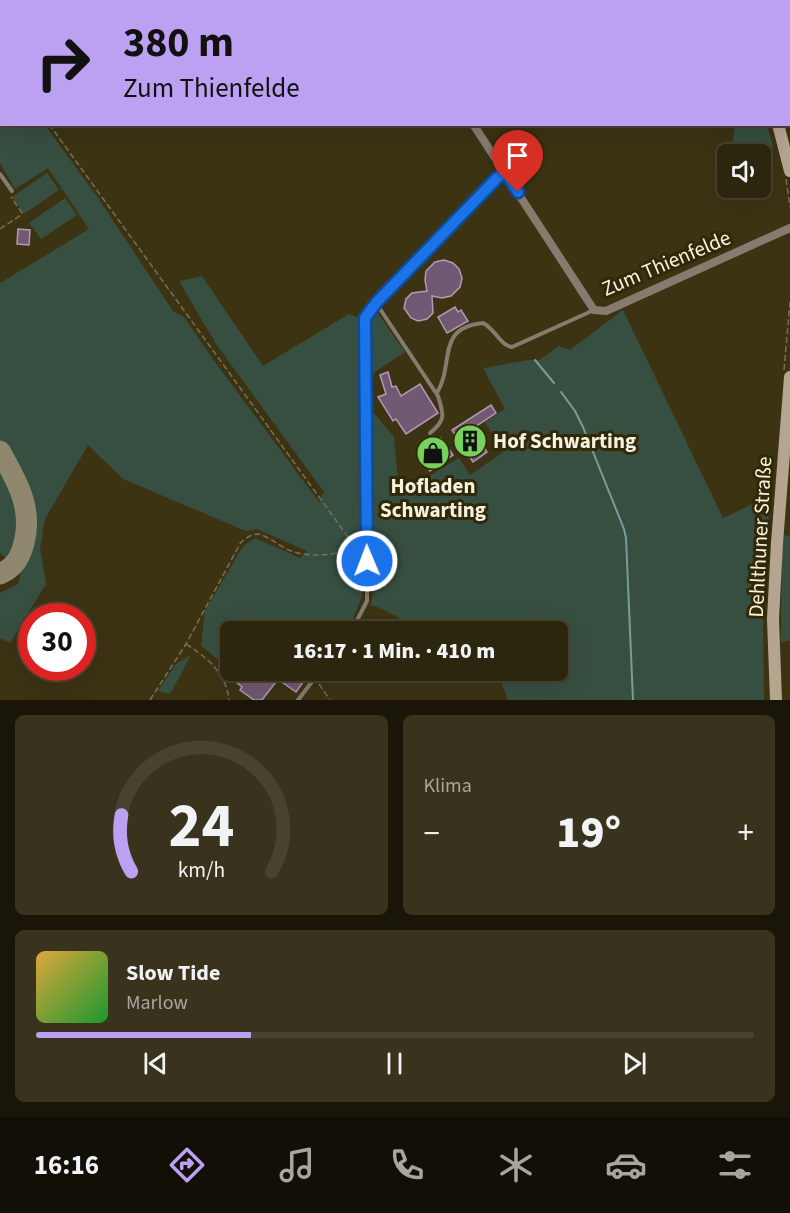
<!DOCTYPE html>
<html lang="de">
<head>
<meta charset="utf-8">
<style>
	body { margin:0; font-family:"Source Sans 3",sans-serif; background:#39321c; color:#f1f3f6; height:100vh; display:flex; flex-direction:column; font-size:22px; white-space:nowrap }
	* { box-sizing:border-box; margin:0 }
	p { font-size:20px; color:#a7a59e }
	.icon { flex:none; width:33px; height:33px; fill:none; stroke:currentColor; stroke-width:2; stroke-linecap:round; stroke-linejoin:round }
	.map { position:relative; height:700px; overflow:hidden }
	.drawer { display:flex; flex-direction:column; gap:15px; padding:15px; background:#191508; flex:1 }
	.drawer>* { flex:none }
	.guide { position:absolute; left:0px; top:0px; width:790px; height:126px; box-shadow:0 6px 24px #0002,0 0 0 2px #48432e; background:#bca0f2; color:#111; overflow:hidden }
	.buttons { position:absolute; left:717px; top:144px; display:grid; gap:12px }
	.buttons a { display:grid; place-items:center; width:54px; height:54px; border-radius:9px; background:#2d260e; box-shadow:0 6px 24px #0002,0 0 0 2px #48432e; font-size:30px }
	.speed { position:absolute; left:18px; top:603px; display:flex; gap:12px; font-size:30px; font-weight:700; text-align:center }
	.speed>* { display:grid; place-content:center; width:78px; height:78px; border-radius:50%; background:#2d260e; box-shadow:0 6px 24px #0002,0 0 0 2px #48432e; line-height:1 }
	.speed .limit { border:9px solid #d22; background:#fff; color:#111 }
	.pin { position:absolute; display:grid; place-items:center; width:51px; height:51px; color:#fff; margin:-62px -26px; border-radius:50% 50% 50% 0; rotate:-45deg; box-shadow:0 0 6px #0007 }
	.pin .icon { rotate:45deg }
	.me { position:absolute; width:66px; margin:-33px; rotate:359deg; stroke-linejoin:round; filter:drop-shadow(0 0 4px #0008) }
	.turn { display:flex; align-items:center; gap:21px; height:126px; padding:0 24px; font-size:27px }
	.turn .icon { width:78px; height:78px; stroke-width:2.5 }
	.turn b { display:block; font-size:42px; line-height:51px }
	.big { font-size:45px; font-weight:800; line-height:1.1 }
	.drawer .card { flex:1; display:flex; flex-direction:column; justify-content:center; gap:9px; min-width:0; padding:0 21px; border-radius:9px; background:#39321c }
	.drawer .dial { align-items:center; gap:0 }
	.dial svg { height:156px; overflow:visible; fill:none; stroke:#48432e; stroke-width:7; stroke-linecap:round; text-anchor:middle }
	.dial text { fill:#f1f3f6; stroke:none }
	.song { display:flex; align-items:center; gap:18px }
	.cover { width:72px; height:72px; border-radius:9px; background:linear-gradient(135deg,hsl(40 70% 55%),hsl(130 70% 35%)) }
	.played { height:6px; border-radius:3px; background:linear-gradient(90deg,#bca0f2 30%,#48432e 30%) }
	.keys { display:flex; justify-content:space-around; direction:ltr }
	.heat { display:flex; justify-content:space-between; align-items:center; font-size:33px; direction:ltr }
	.drawer .tiles { flex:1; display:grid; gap:15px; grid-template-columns:1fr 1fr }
	.card:last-child { grid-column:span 2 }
	.trip { position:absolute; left:220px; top:621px; width:348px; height:60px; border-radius:9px; background:#2d260e; box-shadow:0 6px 24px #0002,0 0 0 2px #48432e; font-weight:800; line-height:60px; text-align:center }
	.tabs { display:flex; height:96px; justify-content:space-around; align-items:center; background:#120f06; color:#a7a59e }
	.tabs .icon { width:42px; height:42px }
	.tabs .current { color:#bca0f2 }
	.tabs b { font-size:27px; color:#f1f3f6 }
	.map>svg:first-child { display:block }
</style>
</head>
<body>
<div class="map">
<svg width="790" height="700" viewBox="0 0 790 700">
	<rect width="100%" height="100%" fill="#3c3313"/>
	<!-- green -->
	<g fill="#374f41">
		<path d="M0,95l2,29 43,1 53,73 75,113 11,6 28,41 107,144 5,-10 -108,-148 -37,-63 23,-5 61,90 86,-52 13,5 1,214 -14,11 -3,11 15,1c10,26 -3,53 -14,75h-83l-13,-7 -7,7 -13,1v16l-11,13 -19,-15 4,-35 38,-65 12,-8 45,20 7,-7 -50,-22 -11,2 -123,-52 -35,-34 -43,74 -5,30 6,35 -36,59 -10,-5v-45l18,-9 12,-47 1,-26 -7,-25 -24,-42v-161l89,-54 -41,-61 -33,21 -15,-26z"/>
		<polygon points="735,125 767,125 773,147 752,154 731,154"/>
		<polygon points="47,173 59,190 24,214 12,197"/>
		<polygon points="65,198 77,215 41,239 29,223"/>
		<path d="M623,310l100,208 47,-22 -2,34 -6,15 2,155h-256l-11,-29 61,-1v-38l-134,-1c-18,-8 -34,-20 -53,-26l3,-17 -2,-177 22,26 5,53 9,-1 51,-31 11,17 33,-23 -18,-30 20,-13 -22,-41 45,-8h11l20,-14 11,4z"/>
		<polygon points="377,312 405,352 372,374 371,318"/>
		<path d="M0,463c20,35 28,50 17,91l-10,5 -7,-6z"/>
		<polygon points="782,535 790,536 790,641 781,642"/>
		<polygon points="191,655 170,694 158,691 176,664"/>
	</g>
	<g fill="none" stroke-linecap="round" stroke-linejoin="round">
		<!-- stream -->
		<g stroke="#769d9b" stroke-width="2">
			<polyline points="535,360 554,383"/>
			<polyline points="561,392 575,411 583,427 624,529 626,538 633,700"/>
		</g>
		<!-- taxiway -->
		<path stroke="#8f886e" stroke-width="21" d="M0,451c17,30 33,57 24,92 -4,15 -9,24 -24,31"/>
	</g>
	<!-- building -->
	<g fill="#715973" stroke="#b299b4" stroke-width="1.5">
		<polygon points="18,229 30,230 29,245 17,244"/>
		<polygon points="444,260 453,263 459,269 462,278 460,287 451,296 442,298 432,296 433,313 427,319 418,321 411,318 404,308 406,299 412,293 427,291 425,280 426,271 435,262"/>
		<polygon points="455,307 458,312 461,310 468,321 447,333 438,317"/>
		<polygon points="388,372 392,387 396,386 401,396 420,384 438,413 406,434 396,419 393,421 378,397 386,394 380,375"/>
		<polygon points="491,405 496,413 472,429 487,452 473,462 452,430"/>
		<polygon points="441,438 453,455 430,471 418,453"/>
		<polygon points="239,670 260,670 276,682 262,700 254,700 240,690 242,687 236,682"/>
		<polygon points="290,670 304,670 309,674 296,692 282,682"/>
	</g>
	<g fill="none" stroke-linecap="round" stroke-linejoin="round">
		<!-- path -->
		<g stroke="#787055" stroke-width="1.5" stroke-dasharray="6 3" stroke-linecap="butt">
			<polyline points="0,88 2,88"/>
			<polyline points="49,124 356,548 360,549"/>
			<polyline points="786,179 790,207"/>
			<polyline points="0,229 21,215 22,213 11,197"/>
			<polyline points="784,370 790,302"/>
			<path d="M186,644c22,14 40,29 43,56"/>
			<polyline points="319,684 330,700"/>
			<path d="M150,700l36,-56 55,-102c5,-4 10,-8 17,-8 11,2 22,13 33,17 20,7 45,4 65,-3"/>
		</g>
		<!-- lane -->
		<g stroke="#867b6f" stroke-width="4">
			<polyline points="0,174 12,191"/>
			<path d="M376,303l62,93c6,19 8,24 -8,37"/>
			<path d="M437,393c18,-30 -2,-65 46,-70 12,6 17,22 29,24l82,-37"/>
			<polyline points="351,632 367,601 367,562"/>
			<polyline points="298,700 321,670"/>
		</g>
		<!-- street -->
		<g stroke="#867b6f" stroke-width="8">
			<polyline points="391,0 392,2"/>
			<polyline points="473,124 594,310 606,311 790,228"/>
			<polyline points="367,561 365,318 376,302 505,173"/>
		</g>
		<!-- secondary -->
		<g stroke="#b4a490" stroke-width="12">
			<polyline points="742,0 742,2"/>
			<polyline points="778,124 790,171"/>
			<polyline points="776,700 773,619 777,543 790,377"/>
		</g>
	</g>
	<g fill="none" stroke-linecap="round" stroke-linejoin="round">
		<defs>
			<polyline id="route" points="367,561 365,318 376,303 497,178 505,172 518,192"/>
		</defs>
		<!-- route casing -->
		<use href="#route" stroke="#114b97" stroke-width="15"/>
		<!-- route -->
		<use href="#route" stroke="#1a73e8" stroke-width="10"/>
	</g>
	<!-- icons -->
	<defs>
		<symbol id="building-disc" viewBox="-11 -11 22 22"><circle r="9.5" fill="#75d25b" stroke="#312808"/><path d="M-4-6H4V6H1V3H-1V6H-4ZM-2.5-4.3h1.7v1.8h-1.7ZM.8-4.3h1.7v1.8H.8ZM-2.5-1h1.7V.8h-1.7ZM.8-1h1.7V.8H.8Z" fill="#111"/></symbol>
		<symbol id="shop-disc" viewBox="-11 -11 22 22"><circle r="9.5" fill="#75d25b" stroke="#312808"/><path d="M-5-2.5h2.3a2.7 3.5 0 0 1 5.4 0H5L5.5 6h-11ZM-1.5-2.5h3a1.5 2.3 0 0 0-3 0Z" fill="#111"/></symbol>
	</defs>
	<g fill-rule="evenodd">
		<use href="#building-disc" x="451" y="422" width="38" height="38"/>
		<use href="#shop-disc" x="414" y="434" width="38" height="38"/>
	</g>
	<g text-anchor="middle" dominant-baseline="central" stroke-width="6" stroke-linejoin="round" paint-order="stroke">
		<!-- street labels -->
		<g font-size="21" fill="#f7f2e0" stroke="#312808">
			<text transform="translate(666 263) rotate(-23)">Zum Thienfelde</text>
			<text transform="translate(760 537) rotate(-87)">Dehlthuner Straße</text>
		</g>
		<!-- poi labels -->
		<g font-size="21" font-weight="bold" fill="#f7f2e0" stroke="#312808" text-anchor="start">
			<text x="493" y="441">Hof Schwarting</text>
			<text x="433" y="486" text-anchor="middle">Hofladen<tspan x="433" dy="24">Schwarting</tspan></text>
		</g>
	</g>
</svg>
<div class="buttons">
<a><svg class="icon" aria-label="sound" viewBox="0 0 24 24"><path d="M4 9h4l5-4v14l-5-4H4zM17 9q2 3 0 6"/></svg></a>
</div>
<div class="speed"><div class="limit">30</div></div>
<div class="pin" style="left:518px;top:192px;background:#d93025"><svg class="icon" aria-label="arrive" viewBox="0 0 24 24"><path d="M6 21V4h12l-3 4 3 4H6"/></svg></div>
<svg class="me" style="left:367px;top:561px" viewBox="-20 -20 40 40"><circle r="17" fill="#1a73e8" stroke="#fff" stroke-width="3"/><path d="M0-11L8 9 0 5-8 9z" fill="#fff"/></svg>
<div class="trip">16:17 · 1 Min. · 410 m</div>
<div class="guide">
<div class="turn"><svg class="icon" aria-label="right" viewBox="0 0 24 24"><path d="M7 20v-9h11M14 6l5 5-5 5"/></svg><div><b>380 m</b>Zum Thienfelde</div></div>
</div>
</div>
<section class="drawer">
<div class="tiles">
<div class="card dial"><svg viewBox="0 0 100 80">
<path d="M14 69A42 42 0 1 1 86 69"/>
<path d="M14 69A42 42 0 0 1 9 40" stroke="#bca0f2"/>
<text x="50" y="56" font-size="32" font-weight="700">24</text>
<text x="50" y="72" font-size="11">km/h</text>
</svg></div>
<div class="card"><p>Klima</p>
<div class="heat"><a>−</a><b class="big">19°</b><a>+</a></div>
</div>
<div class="card">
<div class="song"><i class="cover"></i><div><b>Slow Tide</b><p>Marlow</p></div></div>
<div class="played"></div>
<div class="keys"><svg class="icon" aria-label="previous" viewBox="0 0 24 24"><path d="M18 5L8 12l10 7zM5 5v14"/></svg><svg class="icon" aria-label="pause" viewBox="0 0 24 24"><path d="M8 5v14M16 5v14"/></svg><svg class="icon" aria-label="next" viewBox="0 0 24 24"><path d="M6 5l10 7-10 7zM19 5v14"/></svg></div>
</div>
</div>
</section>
<nav class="tabs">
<b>16:16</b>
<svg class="icon current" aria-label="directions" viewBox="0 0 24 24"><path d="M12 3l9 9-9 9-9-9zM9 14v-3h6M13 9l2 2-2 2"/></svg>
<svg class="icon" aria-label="music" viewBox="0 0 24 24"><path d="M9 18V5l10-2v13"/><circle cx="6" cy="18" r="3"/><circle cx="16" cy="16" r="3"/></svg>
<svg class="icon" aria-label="phone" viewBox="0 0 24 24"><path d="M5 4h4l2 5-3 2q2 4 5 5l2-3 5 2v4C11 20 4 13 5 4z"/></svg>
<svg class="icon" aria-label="climate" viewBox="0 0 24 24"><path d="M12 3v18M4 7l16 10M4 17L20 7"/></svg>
<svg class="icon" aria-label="car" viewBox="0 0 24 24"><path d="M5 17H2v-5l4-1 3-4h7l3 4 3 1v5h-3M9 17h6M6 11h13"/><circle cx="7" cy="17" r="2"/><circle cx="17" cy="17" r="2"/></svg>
<svg class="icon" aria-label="filters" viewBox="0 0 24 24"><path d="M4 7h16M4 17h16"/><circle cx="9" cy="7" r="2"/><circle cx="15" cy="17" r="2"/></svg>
</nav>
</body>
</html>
